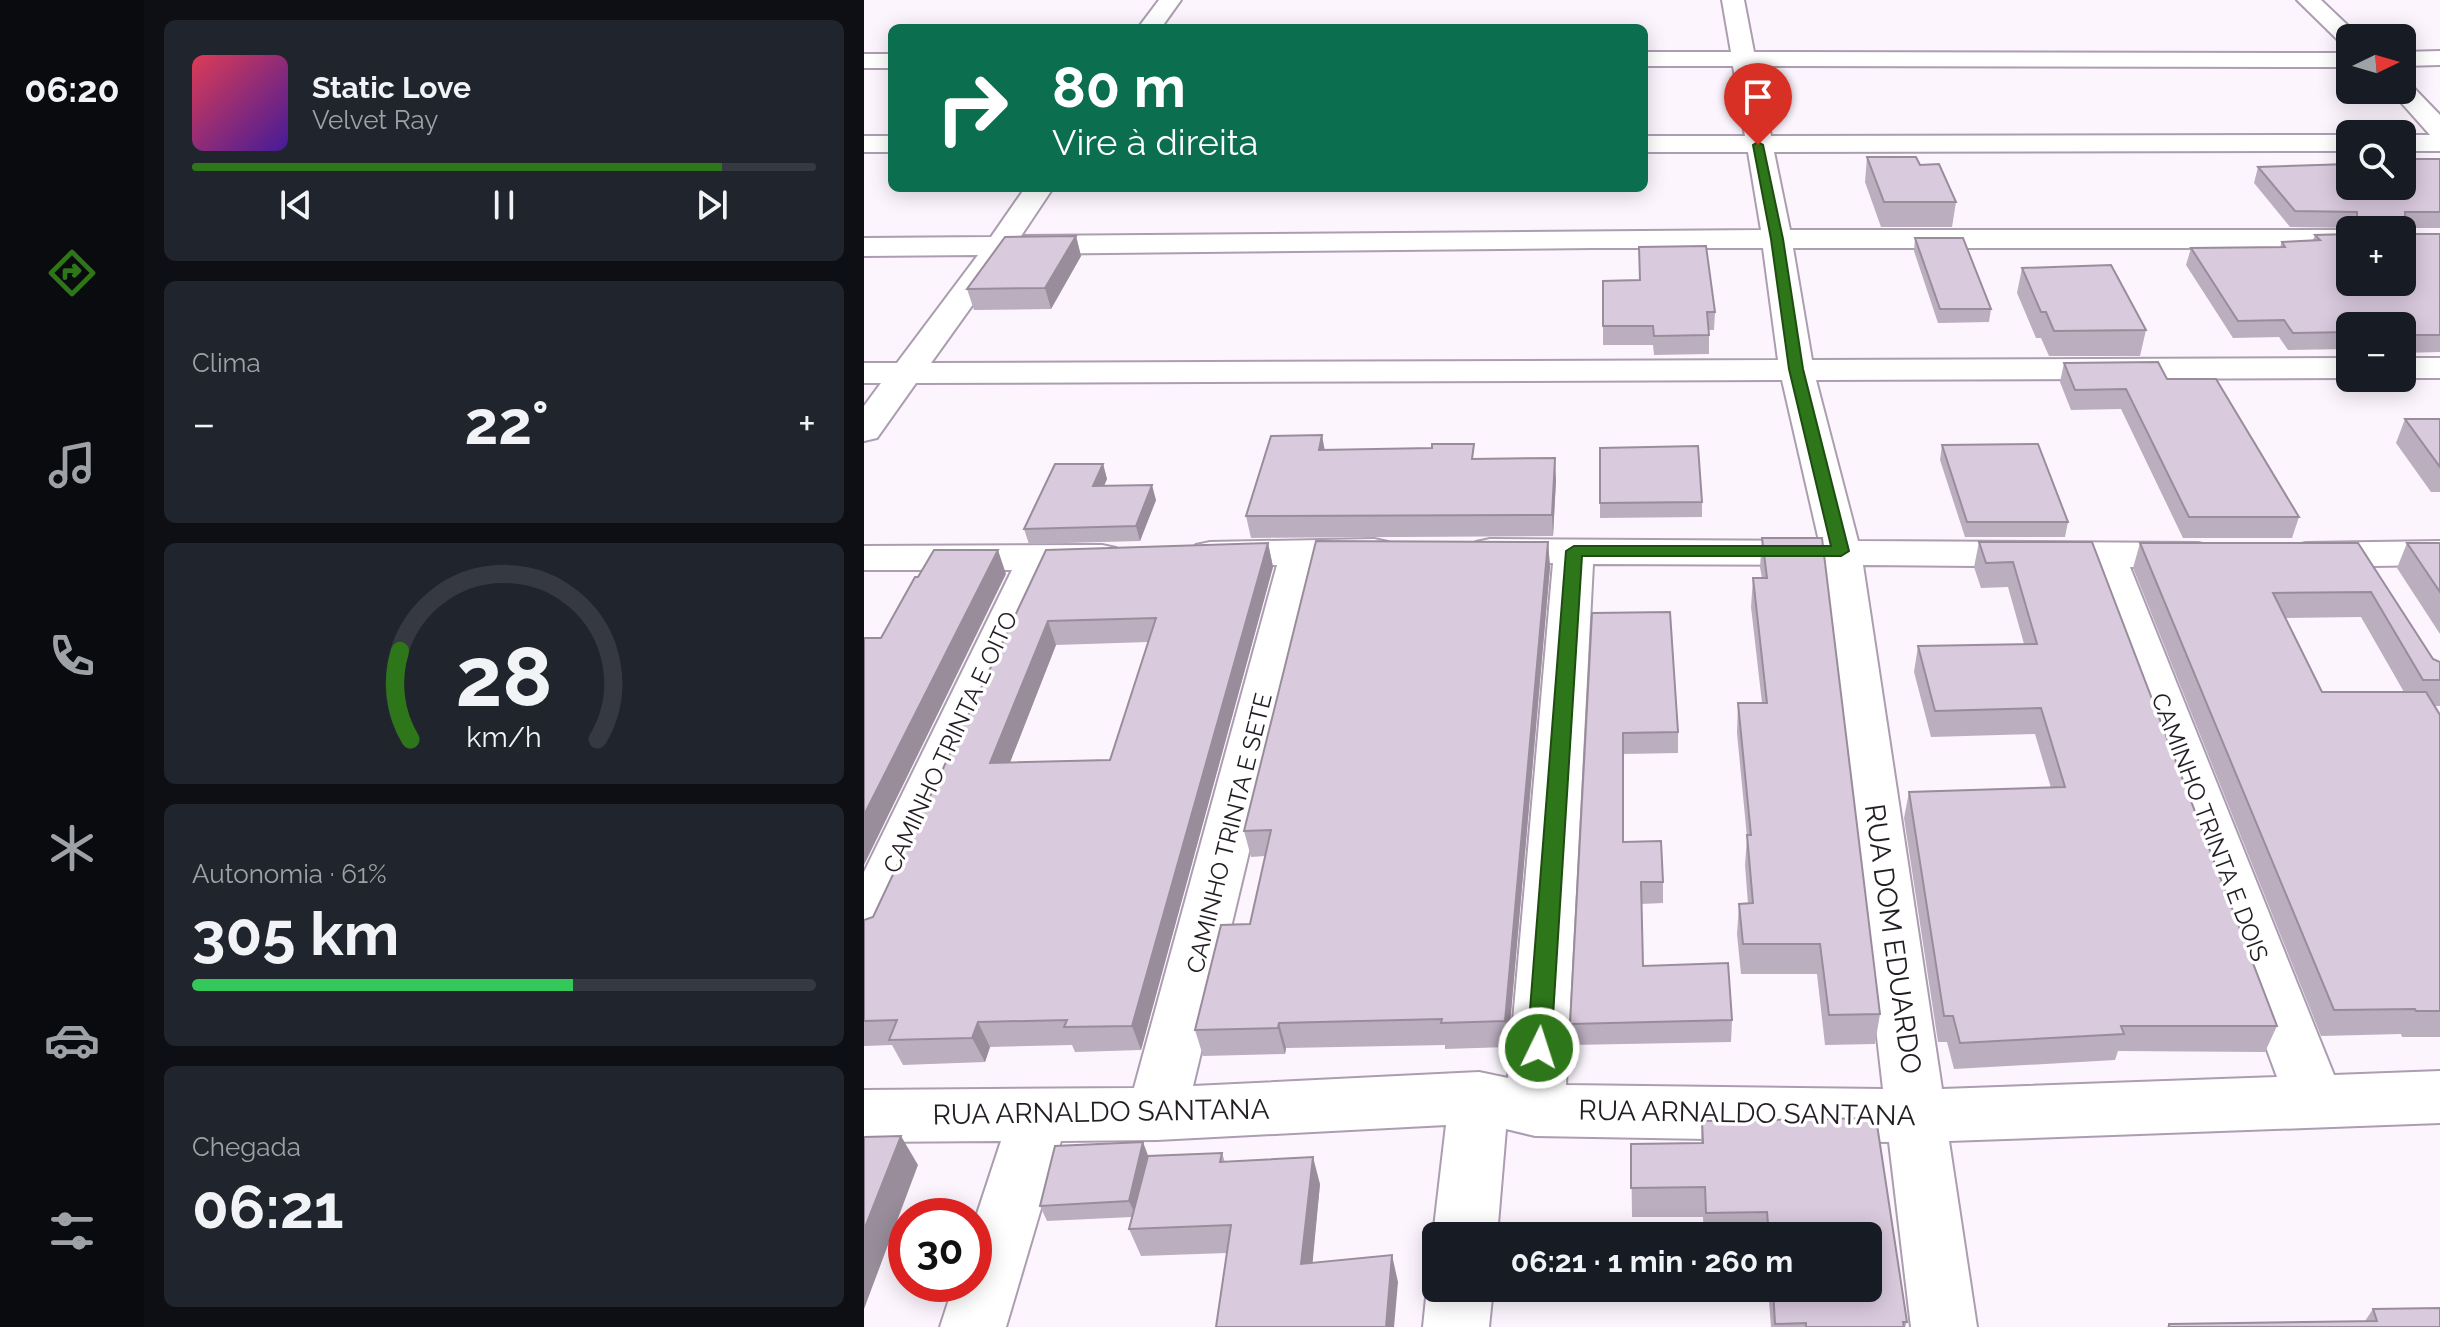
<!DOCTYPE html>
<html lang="pt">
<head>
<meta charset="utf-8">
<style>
	body { margin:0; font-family:Raleway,sans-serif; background:#20242c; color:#f1f3f6; height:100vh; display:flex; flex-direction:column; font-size:30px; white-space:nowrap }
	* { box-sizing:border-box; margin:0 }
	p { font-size:26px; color:#9ea1a6 }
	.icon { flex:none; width:44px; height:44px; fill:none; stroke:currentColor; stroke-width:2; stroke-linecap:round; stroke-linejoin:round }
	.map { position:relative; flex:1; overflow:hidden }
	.drawer { display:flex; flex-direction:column; gap:20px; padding:20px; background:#0d0f14; width:720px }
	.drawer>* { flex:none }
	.top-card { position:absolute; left:24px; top:24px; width:760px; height:168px; border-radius:12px; box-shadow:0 4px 20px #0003; background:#0b6e4f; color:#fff; overflow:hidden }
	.needle { width:52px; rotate:85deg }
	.tools { position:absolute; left:1472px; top:24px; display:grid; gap:16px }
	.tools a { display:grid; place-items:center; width:80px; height:80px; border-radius:12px; background:#171b24; box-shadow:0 4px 20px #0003; font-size:40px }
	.speed { position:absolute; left:24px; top:1198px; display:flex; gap:16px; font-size:40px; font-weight:700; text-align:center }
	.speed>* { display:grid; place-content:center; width:104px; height:104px; border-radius:50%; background:#171b24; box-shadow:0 4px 20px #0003; line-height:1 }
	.speed .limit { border:12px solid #d22; background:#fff; color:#111 }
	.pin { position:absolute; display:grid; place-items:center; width:68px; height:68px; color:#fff; margin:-82px -34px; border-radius:50% 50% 50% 0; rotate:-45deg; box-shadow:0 0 8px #0007 }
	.pin .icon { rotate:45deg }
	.me { position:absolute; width:88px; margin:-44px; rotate:4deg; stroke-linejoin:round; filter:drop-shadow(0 0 6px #0008) }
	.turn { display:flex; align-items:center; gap:28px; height:168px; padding:0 32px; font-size:36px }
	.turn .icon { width:104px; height:104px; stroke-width:2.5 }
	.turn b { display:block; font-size:56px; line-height:68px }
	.big { font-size:60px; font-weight:700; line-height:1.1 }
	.drawer .card { flex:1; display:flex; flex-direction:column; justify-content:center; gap:12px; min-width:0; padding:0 28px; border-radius:12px; background:#20242c }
	.drawer .dial { align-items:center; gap:0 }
	.dial svg { height:208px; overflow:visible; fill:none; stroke:#363941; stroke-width:7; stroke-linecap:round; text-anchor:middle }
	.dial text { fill:#f1f3f6; stroke:none }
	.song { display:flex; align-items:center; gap:24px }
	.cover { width:96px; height:96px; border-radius:12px; background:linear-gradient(135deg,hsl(350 70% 55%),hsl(260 70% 35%)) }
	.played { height:8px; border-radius:4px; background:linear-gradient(90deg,#2e761a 85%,#363941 85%) }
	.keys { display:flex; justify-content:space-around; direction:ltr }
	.heat { display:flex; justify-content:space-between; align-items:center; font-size:44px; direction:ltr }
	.charge { height:12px; border-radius:6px; background:linear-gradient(90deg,#34c759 61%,#363941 0) }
	.trip { position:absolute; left:558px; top:1222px; width:460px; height:80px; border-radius:12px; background:#171b24; box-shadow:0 4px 20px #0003; font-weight:700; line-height:80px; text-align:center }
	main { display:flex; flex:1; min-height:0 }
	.dock { display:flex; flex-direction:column; width:144px; justify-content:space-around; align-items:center; background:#090b0e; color:#9ea1a6 }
	.dock .icon { width:56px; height:56px }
	.dock .current { color:#2e761a }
	.dock b { font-size:36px; color:#f1f3f6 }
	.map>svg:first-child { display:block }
</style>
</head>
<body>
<main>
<nav class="dock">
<b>06:20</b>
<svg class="icon current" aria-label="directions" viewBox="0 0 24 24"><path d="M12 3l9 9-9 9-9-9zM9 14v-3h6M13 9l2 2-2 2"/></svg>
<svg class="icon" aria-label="music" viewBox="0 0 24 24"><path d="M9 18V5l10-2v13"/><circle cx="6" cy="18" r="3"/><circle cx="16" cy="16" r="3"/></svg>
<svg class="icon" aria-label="phone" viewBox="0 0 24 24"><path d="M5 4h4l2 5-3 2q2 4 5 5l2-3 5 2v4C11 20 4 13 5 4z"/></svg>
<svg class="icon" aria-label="climate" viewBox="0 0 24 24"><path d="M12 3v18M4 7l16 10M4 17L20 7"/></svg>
<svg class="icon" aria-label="car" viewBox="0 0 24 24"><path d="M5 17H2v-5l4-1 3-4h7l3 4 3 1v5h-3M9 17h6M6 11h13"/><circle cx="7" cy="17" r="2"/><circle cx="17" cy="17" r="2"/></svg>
<svg class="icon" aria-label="filters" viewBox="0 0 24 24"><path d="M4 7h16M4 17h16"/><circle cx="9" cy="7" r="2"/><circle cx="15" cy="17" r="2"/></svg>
</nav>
<section class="drawer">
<div class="card">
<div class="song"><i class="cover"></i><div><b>Static Love</b><p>Velvet Ray</p></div></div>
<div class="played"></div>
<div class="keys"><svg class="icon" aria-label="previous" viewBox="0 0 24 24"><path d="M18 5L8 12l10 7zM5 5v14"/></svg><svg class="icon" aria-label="pause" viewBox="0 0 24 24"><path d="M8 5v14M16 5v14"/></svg><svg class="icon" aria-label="next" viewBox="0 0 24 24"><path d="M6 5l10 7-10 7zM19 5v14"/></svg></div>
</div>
<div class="card"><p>Clima</p>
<div class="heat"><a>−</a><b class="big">22°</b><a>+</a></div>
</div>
<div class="card dial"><svg viewBox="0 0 100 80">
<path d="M14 69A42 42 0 1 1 86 69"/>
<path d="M14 69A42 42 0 0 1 10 35" stroke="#2e761a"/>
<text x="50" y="56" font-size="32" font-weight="700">28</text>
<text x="50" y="72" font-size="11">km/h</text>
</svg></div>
<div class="card"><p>Autonomia · 61%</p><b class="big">305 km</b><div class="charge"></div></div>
<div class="card"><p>Chegada</p><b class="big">06:21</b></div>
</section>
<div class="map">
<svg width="1576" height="1327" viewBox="0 0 1576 1327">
	<rect width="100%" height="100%" fill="#fcf5fe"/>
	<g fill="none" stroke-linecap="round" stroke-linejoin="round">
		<defs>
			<g id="minor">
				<polygon points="295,0 317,0 297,28 274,28"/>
				<path d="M858,0h22l10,52 596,1v14l-593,-1 14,70 579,-1v16l-576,1 16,78h560v18h-557l19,112 538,-2v20l-534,2 42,161 340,2 14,3 6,9 -6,9 -14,3h-68l204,508 106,-4v52l-491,18 28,186h-66l-22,-185 -354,-6 -29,-7 -9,107h-61v6l-3,-6 13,-111 -289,15 -96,1 -55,186h-66l14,-43h20v-61l27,-82 -137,1v-52l270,-2 143,-523 -67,1 -14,-3 -6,-9 6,-9 14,-3 164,-3 14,3 6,9 -6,9 -14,3 -56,1 -125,522 286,-14 29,6 45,-515h-63l-14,-3 -6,-9 6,-9 14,-3 329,2 -37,-161 -866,3 -39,55 -13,3v-35l17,-23h-17v-20h33l81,-108 -114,1v-18l127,-1 34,-49h28l-32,48 740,-6 -13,-78h-104v-16h101l-12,-70h-89v-14h87zM729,248h170l15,112 -847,3 78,-109zM729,564l230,1 60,524 -317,-4zM999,565l226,2 188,510 -335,12z"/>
				<polygon points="1433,0 1457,0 1497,38 1486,38 1486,46 1478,44"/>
				<polygon points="1576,51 1576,65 1538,66 1538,52"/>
				<rect x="0" y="54" width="28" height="14"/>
				<polygon points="1538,83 1547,85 1576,115 1576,151 1538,151 1538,135 1566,135 1526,90 1538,90"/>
				<rect x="0" y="136" width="28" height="16"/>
				<polygon points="1538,358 1576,358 1576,378 1537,378"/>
				<polygon points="1576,541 1576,565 1442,567 1428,564 1422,555 1428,546 1442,543"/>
				<polygon points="238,545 252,548 258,557 252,566 238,569 189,569 26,926 19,941 0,947 0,872 148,570 0,570 0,546"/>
				<polygon points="572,1268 572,1288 629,1288 625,1327 559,1327 563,1288"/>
			</g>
		</defs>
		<!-- minor casing -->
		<use href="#minor" stroke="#ac9db0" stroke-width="4"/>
		<!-- minor -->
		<use href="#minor" fill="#fff" fill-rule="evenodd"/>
	</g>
	<!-- wall -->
	<g fill="#bbaebf" fill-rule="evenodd">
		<polygon points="1003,157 1056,165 1092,202 1088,227 1017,227 1001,182"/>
		<polygon points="1576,159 1576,228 1542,228 1542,234 1576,234 1576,352 1538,353 1538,326 1486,326 1486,349 1424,350 1415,337 1369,338 1322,265 1327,248 1416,247 1418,242 1449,240 1451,235 1486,234 1538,230 1488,230 1488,228 1426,227 1390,183 1394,167"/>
		<polygon points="212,236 217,256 187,309 110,310 103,289"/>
		<polygon points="1051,238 1127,309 1125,322 1074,323 1050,251"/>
		<polygon points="1158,268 1282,330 1276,356 1185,356 1177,338 1172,338 1153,293"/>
		<polygon points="739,281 851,312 850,330 845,330 845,354 790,355 789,345 739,345"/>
		<polygon points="1200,363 1303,379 1435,517 1428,538 1319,538 1257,409 1207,410 1196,382"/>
		<polygon points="1541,419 1576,419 1576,492 1567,492 1532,443"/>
		<polygon points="1078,445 1204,522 1201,537 1101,537 1076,460"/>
		<polygon points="736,448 838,502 838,517 736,518"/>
		<polygon points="461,449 611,459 692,480 689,536 387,538 382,516"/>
		<polygon points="239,464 243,479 240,486 292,500 276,541 165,544 160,529"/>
		<polygon points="898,538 1016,1014 1011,1044 961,1045 953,974 877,974 873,934 875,904 884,904 881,865 883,837 873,733 874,703 898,703 887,607 889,578 898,578 896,567"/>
		<polygon points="684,542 686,567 644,1047 581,1049 581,1045 422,1048 421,1054 339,1056 331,1030 386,924 401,856 387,857 380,831"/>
		<polygon points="1115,542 1228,542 1413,1026 1401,1052 1254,1051 1251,1060 1090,1069 1083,1042 1074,1042 1040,818 1045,792 1187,788 1171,734 1067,737 1050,672 1054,646 1160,644 1144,587 1117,588 1110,567"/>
		<path d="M404,543l5,24 -132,483 -66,2 -3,-7 -82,2 -5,15 -82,3 -11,-20 -28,1v-126l9,-3 173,-367zM284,642l-38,118 -100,2 46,-117z"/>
		<path d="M1276,543h218l82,137v26h-6l6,9v322h-38l-1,-3 -80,2 -188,-468zM1497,617l43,75h-82l-37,-74z"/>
		<polygon points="1543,543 1576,543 1576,634 1533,568"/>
		<polygon points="728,613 814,732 814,753 759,754 760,842 799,882 799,903 777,904 779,966 868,1020 867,1042 707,1045 706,1024"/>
		<polygon points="1012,1118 1043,1322 1041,1327 907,1327 904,1288 1004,1288 1004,1236 840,1236 839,1217 768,1217 767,1144 837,1143 838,1121"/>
		<polygon points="358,1153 361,1162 456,1184 448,1263 534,1282 363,1253 277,1256 265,1229 268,1217 183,1221 176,1206 284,1156"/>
		<polygon points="1509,1309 1576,1327 1303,1327 1305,1324 1501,1321"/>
	</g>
	<!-- shaded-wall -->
	<g fill="#998d9b">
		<polygon points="212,236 217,256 187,309 181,288"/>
		<polygon points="458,435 462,457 455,450"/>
		<polygon points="691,458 692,480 689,536 688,515"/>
		<polygon points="239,464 243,479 233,501 229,486"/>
		<polygon points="288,485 292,500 276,541 272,526"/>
		<polygon points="684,542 686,567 644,1047 641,1021"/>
		<polygon points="404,543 409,567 277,1050 268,1026"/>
		<polygon points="134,550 142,574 0,865 0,815"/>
		<polygon points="184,621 192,645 136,788 126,763"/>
		<polygon points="114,1022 126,1047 121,1062 108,1038"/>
		<polygon points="415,1023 422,1048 421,1054 414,1028"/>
		<polygon points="37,1136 54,1165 0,1309 0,1230"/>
		<polygon points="279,1142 285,1158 272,1216 265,1201"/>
		<polygon points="449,1157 456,1184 446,1290 437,1264"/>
		<polygon points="528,1255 534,1282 530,1327 522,1327"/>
	</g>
	<!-- building -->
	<g fill="#dacade" stroke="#998d9b" stroke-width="2" fill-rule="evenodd">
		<polygon points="1003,157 1052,157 1056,165 1075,164 1092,202 1020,202"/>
		<polygon points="1538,159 1576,159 1576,212 1541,212 1542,234 1576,234 1576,335 1538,335 1538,326 1486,326 1486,332 1429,333 1420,320 1374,321 1327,248 1421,247 1418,242 1456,240 1451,235 1486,234 1486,282 1538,282 1538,230 1493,230 1493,212 1431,211 1394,167 1486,164 1486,186 1538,186"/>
		<polygon points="212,236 181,288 103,289 141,237"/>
		<polygon points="1051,238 1099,238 1127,309 1076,309"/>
		<polygon points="842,246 851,312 843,312 845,335 790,336 789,326 739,326 739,281 776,280 775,247"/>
		<polygon points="1247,265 1282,330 1190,331 1182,312 1177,312 1158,268"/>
		<polygon points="1294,362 1303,379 1352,379 1435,517 1325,517 1262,389 1211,390 1200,363"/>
		<polygon points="1541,419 1576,419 1576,467"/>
		<polygon points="458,435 455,450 568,448 568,444 610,444 608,459 691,458 688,515 382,516 407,436"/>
		<polygon points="1174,444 1204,522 1103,522 1078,445"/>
		<polygon points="834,446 838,502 736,503 736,448"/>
		<polygon points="191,464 239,464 229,486 288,485 272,526 160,529"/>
		<polygon points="898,538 958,538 1016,1014 965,1015 956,944 879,944 875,904 889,903 883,835 887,835 874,703 903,703 889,578 903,578"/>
		<polygon points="452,541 684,542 641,1021 577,1023 578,1019 415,1023 414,1028 331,1030 357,925 386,924 407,830 380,831"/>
		<polygon points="1115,542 1228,542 1413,1026 1257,1026 1260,1034 1096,1043 1089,1016 1080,1016 1045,792 1201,787 1177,708 1071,711 1054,646 1173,644 1149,562 1122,563"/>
		<path d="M404,543l-136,483 -68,1 3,-7 -89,2 -6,16 -83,2 8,-20 -33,1v-101l9,-3 173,-367zM292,618l-46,142 -120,3 58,-142z"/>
		<polygon points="1276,543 1494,543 1569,659 1576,662 1576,680 1559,680 1507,592 1409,593 1458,692 1562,692 1576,715 1576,1011 1552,1011 1551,1009 1470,1010"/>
		<polygon points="1543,543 1576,543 1576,592"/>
		<polygon points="70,550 134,550 0,815 0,638 17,638 51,577 54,577"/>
		<polygon points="806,612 814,732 759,733 759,842 797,841 799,882 777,882 779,966 864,963 868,1020 706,1024 728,613"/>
		<polygon points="1012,1118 1043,1322 1039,1322 1040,1327 942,1327 942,1323 911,1324 909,1288 1004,1288 1004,1236 905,1236 903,1212 842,1213 841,1187 767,1188 767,1144 839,1143 838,1121"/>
		<polygon points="37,1136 0,1230 0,1137"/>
		<polygon points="279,1142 265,1201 176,1206 191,1146"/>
		<polygon points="358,1153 356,1162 449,1157 437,1264 528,1255 522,1327 352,1327 367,1225 265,1229 284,1156"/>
		<polygon points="1576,1308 1576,1327 1305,1327 1305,1324 1513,1321 1509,1309"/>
	</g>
	<!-- route -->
	<polygon fill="#2e761a" stroke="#1e4d11" stroke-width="2" points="894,142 899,145 919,239 939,369 985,551 977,556 718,556 687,1048 683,1055 675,1058 667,1055 663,1048 702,551 710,546 967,546 925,369 907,239 889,145"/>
	<g text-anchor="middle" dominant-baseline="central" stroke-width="7" stroke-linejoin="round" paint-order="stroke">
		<!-- street labels -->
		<g font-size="24" fill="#231d24" stroke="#fff">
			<text transform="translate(86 742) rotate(-65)">CAMINHO TRINTA E OITO</text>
			<text transform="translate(1346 827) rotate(69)">CAMINHO TRINTA E DOIS</text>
			<text transform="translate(365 833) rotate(-76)">CAMINHO TRINTA E SETE</text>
		</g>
		<!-- near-street labels -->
		<g font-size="28" fill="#231d24" stroke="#fff">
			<text transform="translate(1029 939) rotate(82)">RUA DOM EDUARDO</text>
			<text transform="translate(237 1112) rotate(-1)">RUA ARNALDO SANTANA</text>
			<text transform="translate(883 1113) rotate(1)">RUA ARNALDO SANTANA</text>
		</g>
	</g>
</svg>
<div class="tools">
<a><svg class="needle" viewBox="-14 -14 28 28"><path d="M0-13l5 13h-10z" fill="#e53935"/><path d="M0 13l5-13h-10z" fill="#9ea1a6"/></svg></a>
<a><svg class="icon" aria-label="search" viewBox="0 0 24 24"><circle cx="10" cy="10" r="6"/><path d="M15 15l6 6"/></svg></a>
<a>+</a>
<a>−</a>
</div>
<div class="speed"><div class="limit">30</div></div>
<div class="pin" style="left:894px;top:145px;background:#d93025"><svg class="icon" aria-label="arrive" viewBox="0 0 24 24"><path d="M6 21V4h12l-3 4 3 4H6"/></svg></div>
<svg class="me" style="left:675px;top:1048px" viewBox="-20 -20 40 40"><circle r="17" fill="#2e761a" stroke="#fff" stroke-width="3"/><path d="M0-11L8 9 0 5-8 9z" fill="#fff"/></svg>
<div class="trip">06:21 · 1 min · 260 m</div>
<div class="top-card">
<div class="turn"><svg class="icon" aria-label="right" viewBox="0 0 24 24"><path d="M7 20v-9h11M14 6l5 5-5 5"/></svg><div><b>80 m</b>Vire à direita</div></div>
</div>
</div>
</main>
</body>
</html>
